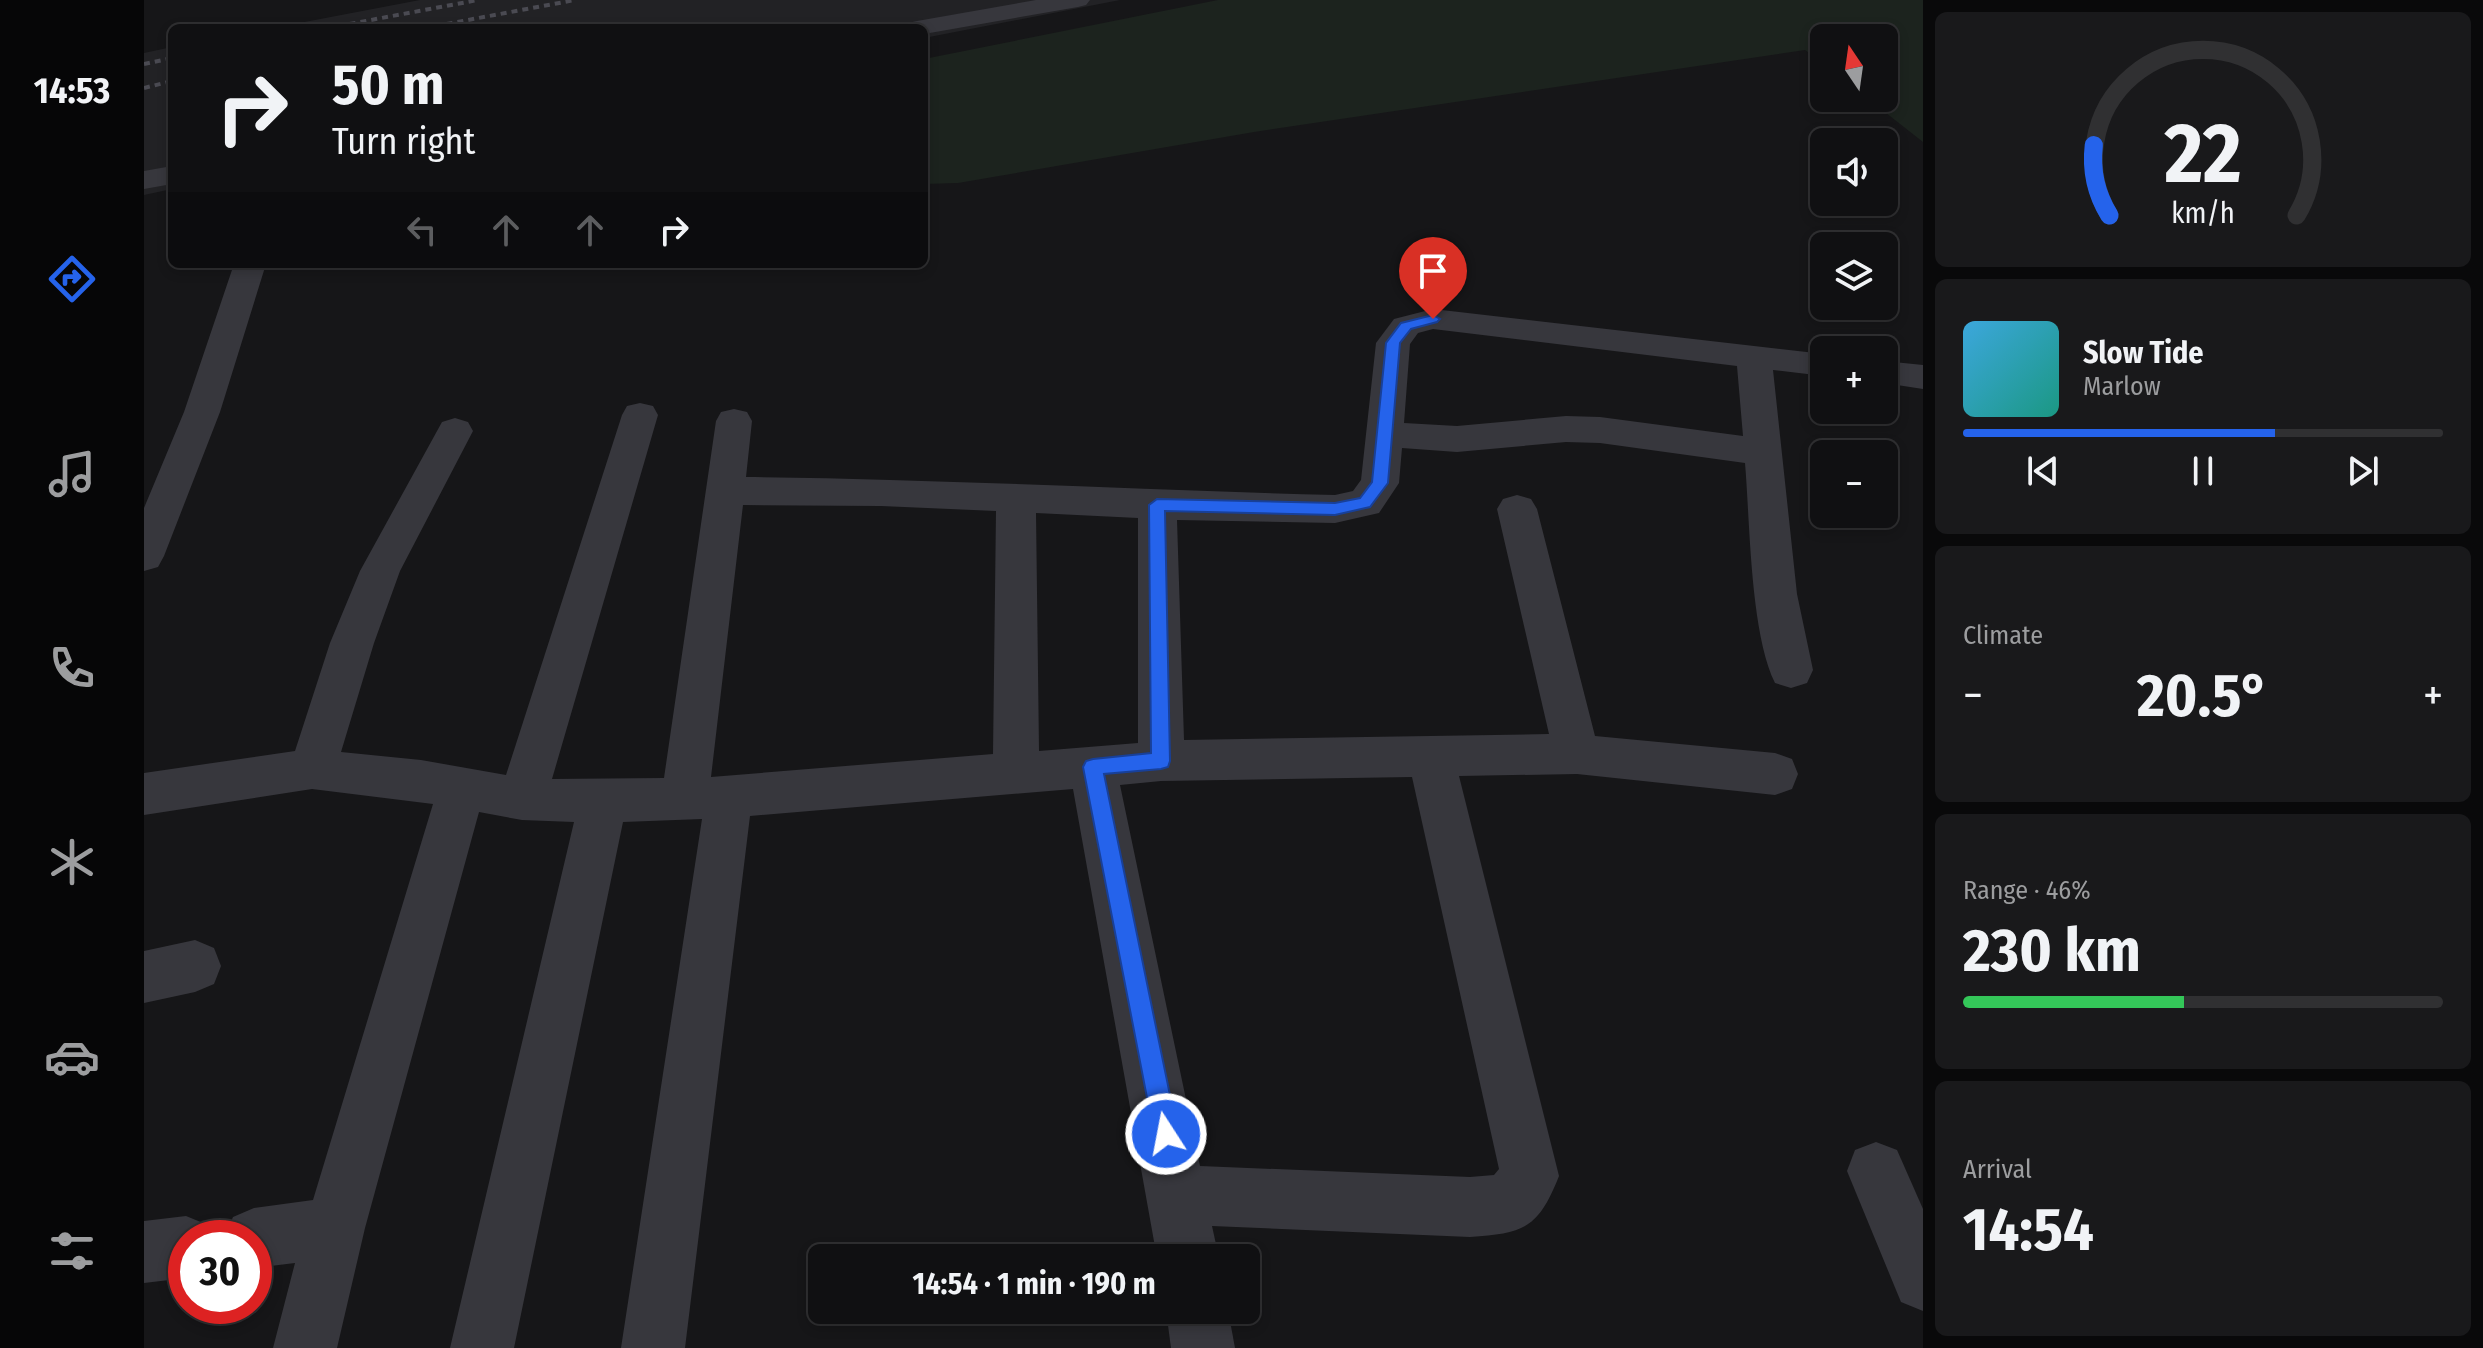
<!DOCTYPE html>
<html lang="en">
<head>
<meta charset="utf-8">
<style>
	body { margin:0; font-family:"Fira Sans Condensed",sans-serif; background:#19191b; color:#f1f3f6; height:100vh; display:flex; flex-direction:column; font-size:30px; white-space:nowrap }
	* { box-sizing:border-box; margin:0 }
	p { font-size:26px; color:#9c9d9f }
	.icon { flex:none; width:44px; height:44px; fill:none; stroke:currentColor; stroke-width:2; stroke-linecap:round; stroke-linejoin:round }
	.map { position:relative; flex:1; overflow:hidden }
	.details { display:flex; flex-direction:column; gap:12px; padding:12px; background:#09090a; width:560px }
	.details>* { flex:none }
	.banner { position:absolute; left:24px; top:24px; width:760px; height:244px; border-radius:12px; box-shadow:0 4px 12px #0003,0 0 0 2px #303032; background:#101012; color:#f1f3f6; overflow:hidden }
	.needle { width:52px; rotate:347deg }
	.fabs { position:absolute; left:1666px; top:24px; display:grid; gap:16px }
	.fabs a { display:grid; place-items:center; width:88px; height:88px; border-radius:12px; background:#101012; box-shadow:0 4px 12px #0003,0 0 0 2px #303032; font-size:40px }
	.speed { position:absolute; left:24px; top:1220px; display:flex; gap:16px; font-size:40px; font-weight:700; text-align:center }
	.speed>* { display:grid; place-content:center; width:104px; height:104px; border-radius:50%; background:#101012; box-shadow:0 4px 12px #0003,0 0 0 2px #303032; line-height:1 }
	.speed .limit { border:12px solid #d22; background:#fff; color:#111 }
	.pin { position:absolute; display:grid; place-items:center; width:68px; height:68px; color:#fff; margin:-82px -34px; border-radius:50% 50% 50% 0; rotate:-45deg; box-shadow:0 0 8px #0007 }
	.pin .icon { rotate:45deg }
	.me { position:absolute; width:88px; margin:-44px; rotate:349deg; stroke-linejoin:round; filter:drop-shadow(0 0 6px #0008) }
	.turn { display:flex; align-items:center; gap:28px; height:168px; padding:0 32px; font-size:36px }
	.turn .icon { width:104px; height:104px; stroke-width:2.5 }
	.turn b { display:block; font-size:56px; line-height:68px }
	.lanes { display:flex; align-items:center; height:76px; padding:0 32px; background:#0003; justify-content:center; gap:40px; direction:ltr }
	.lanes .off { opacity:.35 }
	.big { font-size:60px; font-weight:700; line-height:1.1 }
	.details .widget { flex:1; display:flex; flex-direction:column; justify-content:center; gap:12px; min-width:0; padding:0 28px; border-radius:12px; background:#19191b }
	.details .dial { align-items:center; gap:0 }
	.dial svg { height:208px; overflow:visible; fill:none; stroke:#303032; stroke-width:7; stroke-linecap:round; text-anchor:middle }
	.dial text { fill:#f1f3f6; stroke:none }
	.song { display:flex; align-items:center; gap:24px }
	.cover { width:96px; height:96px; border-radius:12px; background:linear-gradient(135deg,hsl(200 70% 55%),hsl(170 70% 35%)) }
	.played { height:8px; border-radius:4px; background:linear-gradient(90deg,#2563eb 65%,#303032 65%) }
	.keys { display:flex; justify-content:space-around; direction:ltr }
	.heat { display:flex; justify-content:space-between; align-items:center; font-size:44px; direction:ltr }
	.charge { height:12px; border-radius:6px; background:linear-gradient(90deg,#34c759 46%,#303032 0) }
	.trip { position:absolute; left:664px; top:1244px; width:452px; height:80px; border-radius:12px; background:#101012; box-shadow:0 4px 12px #0003,0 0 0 2px #303032; font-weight:700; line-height:80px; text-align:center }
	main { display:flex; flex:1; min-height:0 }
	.dock { display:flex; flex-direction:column; width:144px; justify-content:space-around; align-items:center; background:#060607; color:#9c9d9f }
	.dock .icon { width:56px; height:56px }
	.dock .selected { color:#2563eb }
	.dock b { font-size:36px; color:#f1f3f6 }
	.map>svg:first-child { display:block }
</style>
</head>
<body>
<main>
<nav class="dock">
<b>14:53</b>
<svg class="icon selected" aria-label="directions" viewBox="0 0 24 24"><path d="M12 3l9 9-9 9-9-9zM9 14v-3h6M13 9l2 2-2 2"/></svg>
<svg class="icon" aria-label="music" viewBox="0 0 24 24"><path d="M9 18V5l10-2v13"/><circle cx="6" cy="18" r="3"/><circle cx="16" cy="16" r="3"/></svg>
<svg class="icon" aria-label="phone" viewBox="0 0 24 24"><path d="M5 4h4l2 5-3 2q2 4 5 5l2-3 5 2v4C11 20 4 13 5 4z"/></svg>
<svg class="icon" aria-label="climate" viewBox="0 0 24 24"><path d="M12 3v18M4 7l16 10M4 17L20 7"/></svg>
<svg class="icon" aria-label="car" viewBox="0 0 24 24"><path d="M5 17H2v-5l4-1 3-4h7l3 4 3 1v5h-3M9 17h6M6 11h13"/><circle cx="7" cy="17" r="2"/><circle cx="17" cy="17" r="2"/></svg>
<svg class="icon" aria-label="filters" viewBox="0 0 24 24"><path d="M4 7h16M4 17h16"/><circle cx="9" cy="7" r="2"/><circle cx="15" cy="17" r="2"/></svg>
</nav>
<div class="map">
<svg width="1779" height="1348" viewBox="0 0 1779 1348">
	<rect width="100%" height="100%" fill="#161618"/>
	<!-- built -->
	<g fill="#222225">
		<polygon points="276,0 976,0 780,38 780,28 129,28"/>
		<polygon points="28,47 28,189 0,195 0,53"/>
	</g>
	<!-- green -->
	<polygon fill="#1c231e" points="1074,0 1779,0 1779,142 1723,98 1740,98 1740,38 1680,38 1680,64 1661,50 1110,132 814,183 780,184 780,59"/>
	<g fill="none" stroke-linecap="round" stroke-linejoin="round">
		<!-- minor -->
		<g fill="#37373d" fill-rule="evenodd">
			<polygon points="892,0 946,0 942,5 934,7 780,34 780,28 761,28 764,23 773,21"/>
			<polygon points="28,166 28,184 0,189 0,171"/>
			<polygon points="90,264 122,264 76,412 20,556 14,567 0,571 0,508 40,412"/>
			<path d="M1289,309l391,45v22l-51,-6 24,224 16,76 -6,13 -16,5 -16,-5c-25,-51 -25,-162 -30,-220l-145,-20 -34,-1 -109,10 -55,-4 -3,35 -20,30 -44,10 -158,-3 7,220 365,-6 -52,-225 6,-10 14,-4 14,4 6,10 58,227 180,17 17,6 6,15 -6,15 -17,6 -198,-21 -118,2 100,400c-21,53 -35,57 -89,61l-258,-11 7,32h-62l-84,-469 -323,27 -65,532h-64l81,-529 -79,3 -109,526h-64l124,-526 -52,-2 -43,-8 -114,416 -28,120h-64l22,-85 -41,5v-30h-30l9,-21 21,-9 59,-8 120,-396 -121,-15 -168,26v-42l151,-22 35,-108 30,-72 82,-149 13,-4 13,4 5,9 -73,140 -26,72 -33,109 80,8 85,15 116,-360 5,-9 13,-3 13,3 5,9 -106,364 112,-1 52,-357 5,-9 13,-3 13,3 5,9 -6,56c197,2 392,13 589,18l18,-4 8,-11 15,-137 18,-24zM1289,329l304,37 6,70 -143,-19 -34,-1 -109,10 -53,-3 6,-79 8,-11zM599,505l138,1 115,5 -3,243 -282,23zM892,513l102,5v225l-99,8zM1268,777l87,392 -5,6 -24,2 -270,-11 -80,-381 41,-4z"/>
			<polygon points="1740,361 1779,365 1779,389 1740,383"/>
			<polygon points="51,940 70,948 77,966 70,984 51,992 0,1003 0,951"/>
			<polygon points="1732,1142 1753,1150 1779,1209 1779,1311 1757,1302 1703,1171 1711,1150"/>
			<polygon points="42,1216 64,1225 69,1238 42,1238 42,1278 0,1283 0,1221"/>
			<polygon points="1022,1310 1084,1310 1091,1348 1027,1348"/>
		</g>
		<!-- rail -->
		<g stroke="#4a4a52" stroke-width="4" stroke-dasharray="6 5" stroke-linecap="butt">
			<polyline points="184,28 334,0"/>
			<polyline points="281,28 431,0"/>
			<polyline points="0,64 28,58"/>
			<polyline points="0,88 28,81"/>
		</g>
	</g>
	<!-- route -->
	<polygon fill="#2563eb" stroke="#184099" stroke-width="2" points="1289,315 1296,319 1293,322 1267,329 1256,343 1244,483 1226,507 1191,515 1021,511 1026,761 1024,767 1017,769 960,774 1034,1134 1030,1142 1022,1146 1013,1142 1010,1134 939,767 942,761 949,759 1007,753 1005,505 1013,499 1191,503 1216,498 1228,482 1242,343 1257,323"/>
</svg>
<div class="fabs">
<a><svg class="needle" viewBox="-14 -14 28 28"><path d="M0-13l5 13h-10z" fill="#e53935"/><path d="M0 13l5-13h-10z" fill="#9c9d9f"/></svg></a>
<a><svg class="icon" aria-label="sound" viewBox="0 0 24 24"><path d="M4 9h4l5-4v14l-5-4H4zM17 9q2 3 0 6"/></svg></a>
<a><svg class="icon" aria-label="layers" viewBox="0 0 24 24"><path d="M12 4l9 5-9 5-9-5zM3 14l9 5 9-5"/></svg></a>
<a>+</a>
<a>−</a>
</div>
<div class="speed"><div class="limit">30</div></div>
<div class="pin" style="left:1289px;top:319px;background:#d93025"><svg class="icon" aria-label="arrive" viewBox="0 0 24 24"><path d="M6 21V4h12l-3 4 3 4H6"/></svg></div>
<svg class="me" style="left:1022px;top:1134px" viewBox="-20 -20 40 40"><circle r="17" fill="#2563eb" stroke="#fff" stroke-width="3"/><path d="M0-11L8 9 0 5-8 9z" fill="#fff"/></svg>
<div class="trip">14:54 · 1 min · 190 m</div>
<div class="banner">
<div class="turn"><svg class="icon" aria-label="right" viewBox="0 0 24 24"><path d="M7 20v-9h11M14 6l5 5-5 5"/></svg><div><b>50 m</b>Turn right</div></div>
<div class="lanes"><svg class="icon off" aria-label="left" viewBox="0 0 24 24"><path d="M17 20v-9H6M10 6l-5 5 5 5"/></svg><svg class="icon off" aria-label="ahead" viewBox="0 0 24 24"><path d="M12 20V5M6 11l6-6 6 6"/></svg><svg class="icon off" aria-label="ahead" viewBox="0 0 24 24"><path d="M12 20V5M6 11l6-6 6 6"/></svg><svg class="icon" aria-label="right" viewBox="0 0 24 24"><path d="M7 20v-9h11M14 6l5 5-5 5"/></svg></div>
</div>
</div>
<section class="details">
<div class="widget dial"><svg viewBox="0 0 100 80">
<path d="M14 69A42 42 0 1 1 86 69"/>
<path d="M14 69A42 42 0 0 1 8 42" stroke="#2563eb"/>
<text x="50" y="56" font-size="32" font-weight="700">22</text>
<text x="50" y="72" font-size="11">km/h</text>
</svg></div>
<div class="widget">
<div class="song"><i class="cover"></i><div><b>Slow Tide</b><p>Marlow</p></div></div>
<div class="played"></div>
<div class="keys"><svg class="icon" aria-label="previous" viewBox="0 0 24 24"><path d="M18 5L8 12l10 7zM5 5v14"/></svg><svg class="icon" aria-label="pause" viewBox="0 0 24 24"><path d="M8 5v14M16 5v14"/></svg><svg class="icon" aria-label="next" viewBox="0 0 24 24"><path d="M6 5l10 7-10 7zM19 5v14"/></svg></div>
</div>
<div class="widget"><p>Climate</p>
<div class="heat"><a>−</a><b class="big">20.5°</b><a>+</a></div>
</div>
<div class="widget"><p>Range · 46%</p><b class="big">230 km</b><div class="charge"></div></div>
<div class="widget"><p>Arrival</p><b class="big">14:54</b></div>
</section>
</main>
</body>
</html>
